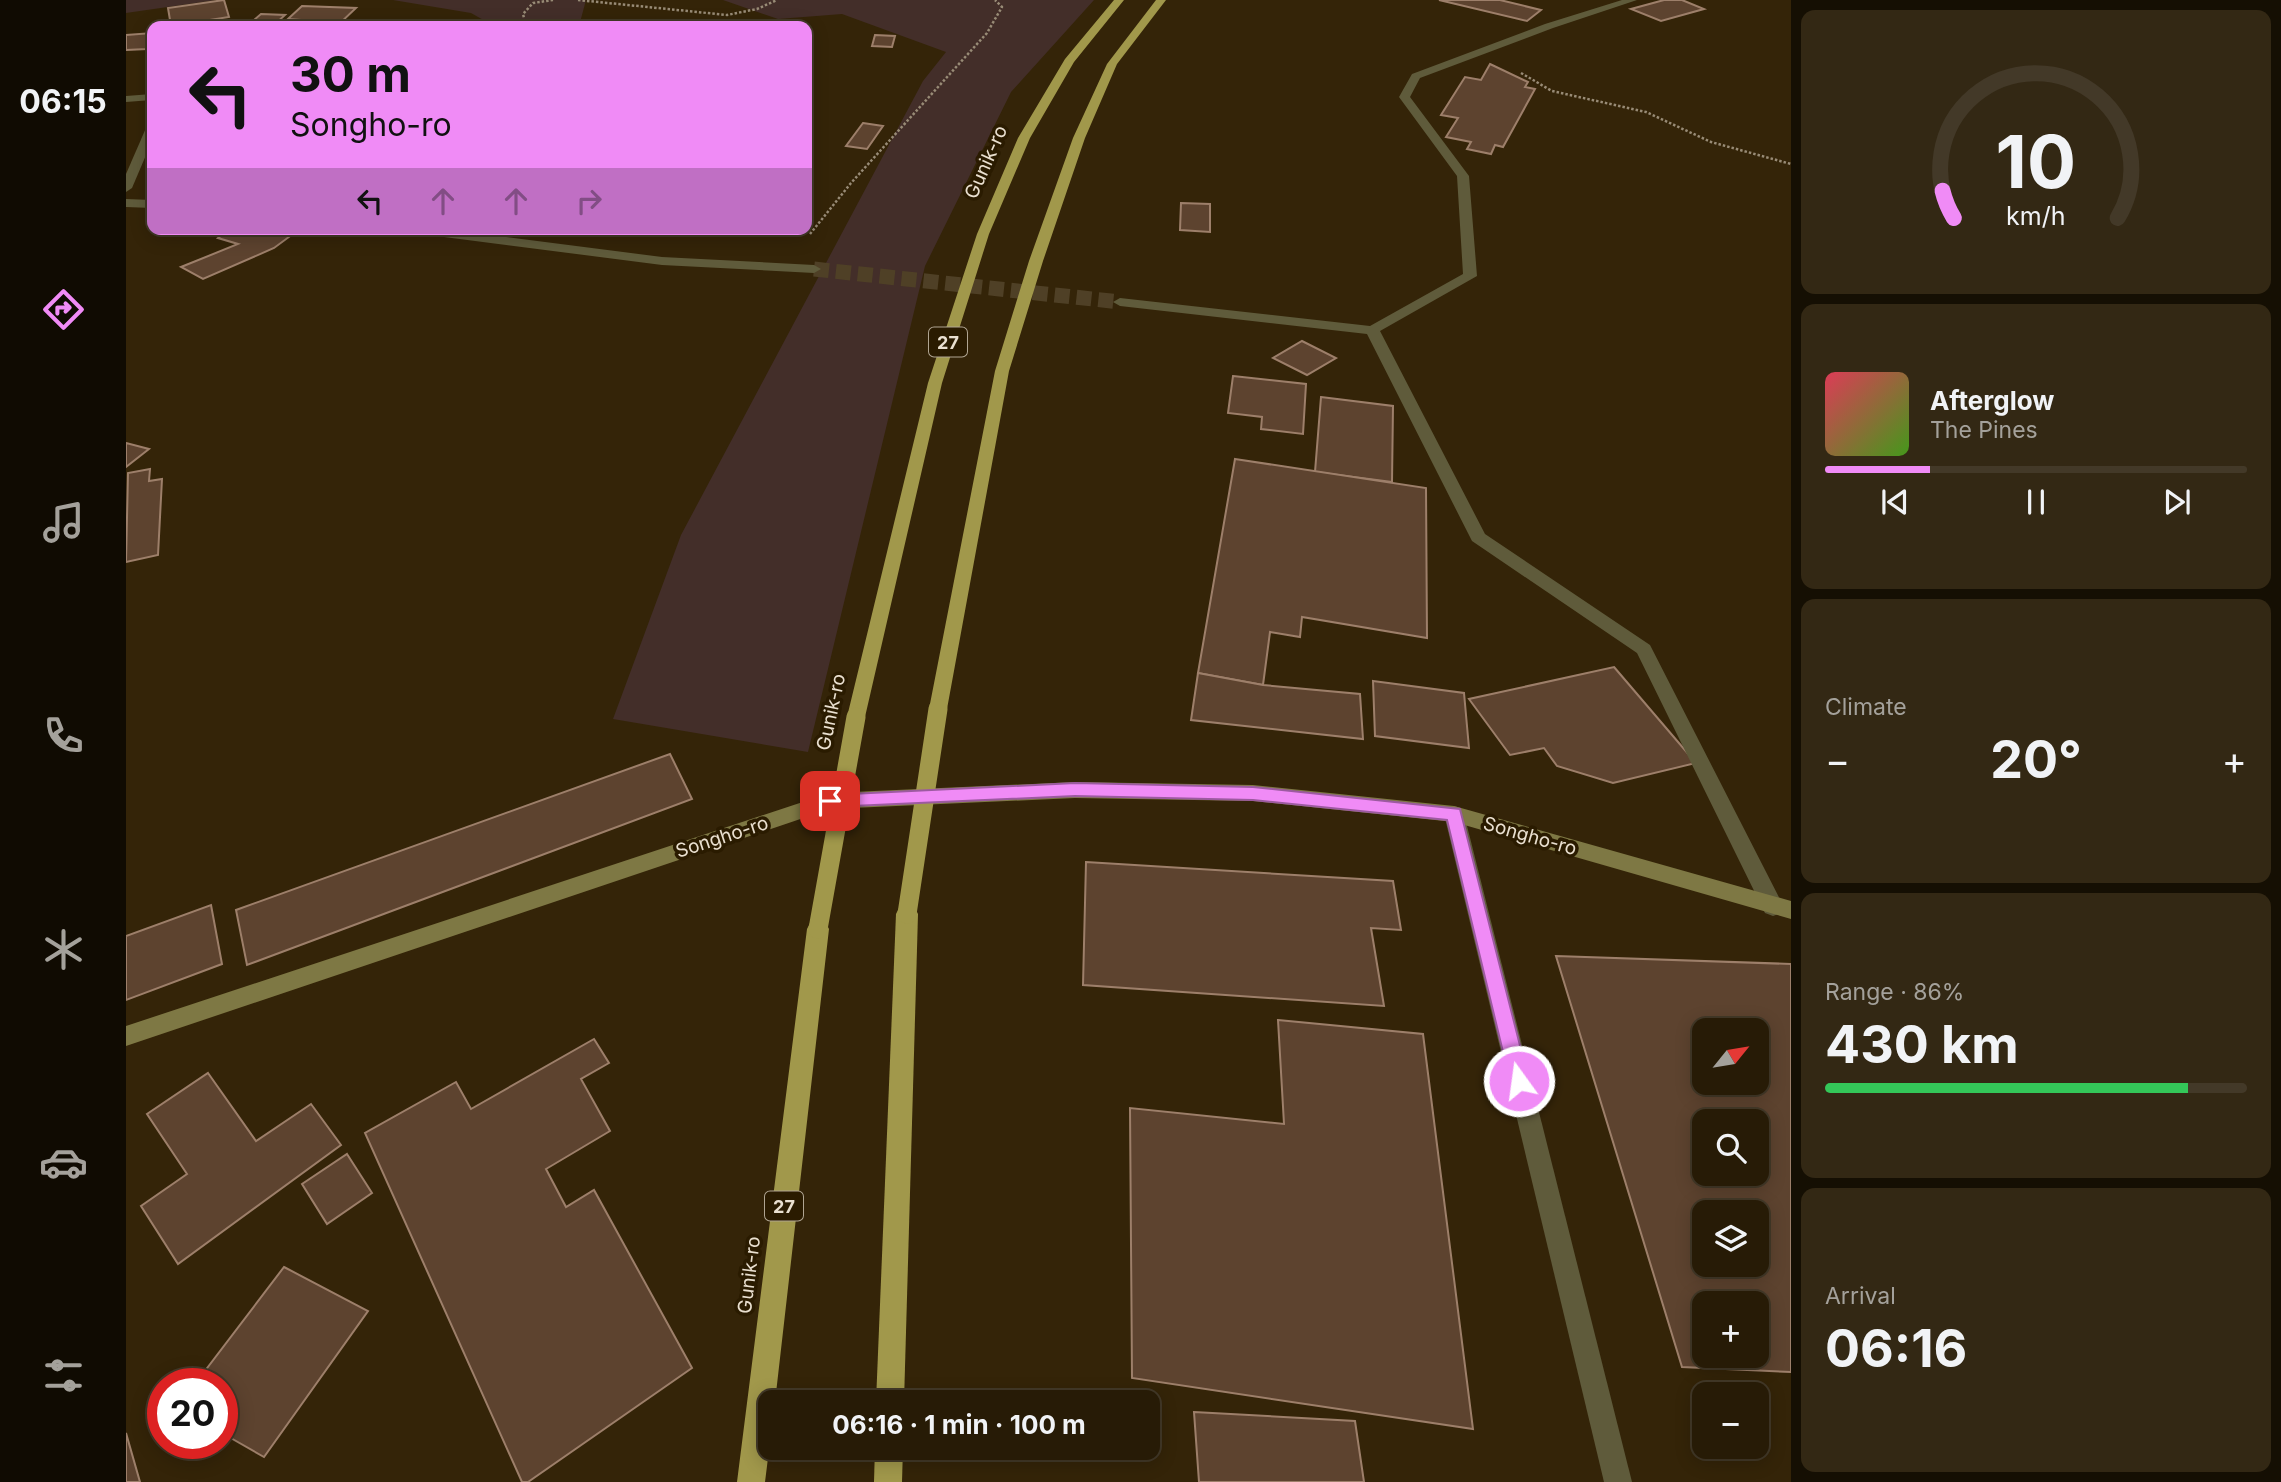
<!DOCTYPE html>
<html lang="en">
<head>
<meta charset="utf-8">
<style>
	body { margin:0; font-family:Inter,sans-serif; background:#332814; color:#f1f3f6; height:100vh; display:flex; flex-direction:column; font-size:26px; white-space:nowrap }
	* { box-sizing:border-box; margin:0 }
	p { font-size:23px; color:#a4a19b }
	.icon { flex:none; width:38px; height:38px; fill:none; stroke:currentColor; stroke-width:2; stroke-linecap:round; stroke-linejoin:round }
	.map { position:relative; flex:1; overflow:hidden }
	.sheet { display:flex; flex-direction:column; gap:10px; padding:10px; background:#150f03; width:490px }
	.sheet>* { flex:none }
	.guide { position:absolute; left:21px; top:21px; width:665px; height:214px; border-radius:14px; box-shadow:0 4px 18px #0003,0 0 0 2px #433928; background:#f08bf6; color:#111; overflow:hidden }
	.needle { width:46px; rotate:60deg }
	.controls { position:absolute; left:1566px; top:1018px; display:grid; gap:14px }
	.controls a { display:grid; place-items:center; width:77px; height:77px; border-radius:14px; background:#271b06; box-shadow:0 4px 18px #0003,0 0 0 2px #433928; font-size:35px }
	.speed { position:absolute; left:21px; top:1368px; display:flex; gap:14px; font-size:35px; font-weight:700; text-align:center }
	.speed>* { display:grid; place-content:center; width:91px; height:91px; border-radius:50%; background:#271b06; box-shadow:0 4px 18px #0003,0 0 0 2px #433928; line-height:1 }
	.speed .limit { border:10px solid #d22; background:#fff; color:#111 }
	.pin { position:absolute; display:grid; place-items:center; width:60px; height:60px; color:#fff; margin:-30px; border-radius:14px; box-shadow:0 4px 10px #0006 }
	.me { position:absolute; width:77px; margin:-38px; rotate:346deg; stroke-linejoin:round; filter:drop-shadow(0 0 5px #0008) }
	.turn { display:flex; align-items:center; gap:24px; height:147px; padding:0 28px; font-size:32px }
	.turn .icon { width:91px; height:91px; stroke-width:2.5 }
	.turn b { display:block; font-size:49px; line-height:60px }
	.lanes { display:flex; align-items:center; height:66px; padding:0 28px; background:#0003; justify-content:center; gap:35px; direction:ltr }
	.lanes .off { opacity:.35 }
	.big { font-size:52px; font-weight:700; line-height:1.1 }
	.sheet .widget { flex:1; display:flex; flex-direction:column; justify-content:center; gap:10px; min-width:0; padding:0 24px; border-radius:14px; background:#332814 }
	.sheet .dial { align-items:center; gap:0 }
	.dial svg { height:182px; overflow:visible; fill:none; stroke:#433928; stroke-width:7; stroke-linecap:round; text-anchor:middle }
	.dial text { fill:#f1f3f6; stroke:none }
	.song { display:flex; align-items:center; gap:21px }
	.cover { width:84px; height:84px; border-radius:10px; background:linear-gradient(135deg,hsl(350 70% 55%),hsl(100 70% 35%)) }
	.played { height:7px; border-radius:4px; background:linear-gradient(90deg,#f08bf6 25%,#433928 25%) }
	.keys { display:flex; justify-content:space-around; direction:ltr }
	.heat { display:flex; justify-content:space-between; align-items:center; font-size:38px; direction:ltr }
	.charge { height:10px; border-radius:5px; background:linear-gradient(90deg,#34c759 86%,#433928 0) }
	.trip { position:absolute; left:632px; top:1390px; width:402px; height:70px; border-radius:14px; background:#271b06; box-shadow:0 4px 18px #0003,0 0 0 2px #433928; font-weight:700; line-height:70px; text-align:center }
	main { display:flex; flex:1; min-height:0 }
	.tab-bar { display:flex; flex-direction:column; width:126px; justify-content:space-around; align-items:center; background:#100b02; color:#a4a19b }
	.tab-bar .icon { width:49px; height:49px }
	.tab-bar .current { color:#f08bf6 }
	.tab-bar b { font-size:32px; color:#f1f3f6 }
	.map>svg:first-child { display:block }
</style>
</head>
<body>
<main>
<nav class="tab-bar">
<b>06:15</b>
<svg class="icon current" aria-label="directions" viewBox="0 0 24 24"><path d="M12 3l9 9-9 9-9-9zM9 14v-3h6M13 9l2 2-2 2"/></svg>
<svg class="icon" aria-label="music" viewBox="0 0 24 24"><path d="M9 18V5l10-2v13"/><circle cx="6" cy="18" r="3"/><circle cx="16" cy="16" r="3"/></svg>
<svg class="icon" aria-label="phone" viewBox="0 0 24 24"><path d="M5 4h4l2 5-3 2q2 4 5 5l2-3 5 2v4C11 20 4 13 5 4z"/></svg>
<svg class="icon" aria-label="climate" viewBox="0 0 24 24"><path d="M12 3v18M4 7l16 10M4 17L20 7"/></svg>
<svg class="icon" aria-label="car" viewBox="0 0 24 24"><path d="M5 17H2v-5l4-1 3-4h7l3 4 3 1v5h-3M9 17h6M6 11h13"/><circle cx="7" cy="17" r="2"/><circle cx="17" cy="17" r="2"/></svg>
<svg class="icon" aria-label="filters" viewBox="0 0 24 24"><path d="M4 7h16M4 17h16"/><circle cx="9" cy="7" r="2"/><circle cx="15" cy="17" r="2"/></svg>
</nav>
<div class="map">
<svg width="1665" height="1482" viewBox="0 0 1665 1482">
	<rect width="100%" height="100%" fill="#342408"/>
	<!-- green -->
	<g fill="#432e29">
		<polygon points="0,0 90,0 0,13"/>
		<polygon points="267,0 460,0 453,26 368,26 345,13"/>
		<polygon points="597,0 968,0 885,92 799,266 682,752 487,719 555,535 797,81 820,52 716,14 652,19"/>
	</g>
	<!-- building -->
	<g fill="#5d432f" stroke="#9d7f6a" stroke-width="2" fill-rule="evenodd">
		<polygon points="98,0 103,17 45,26 42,8"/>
		<polygon points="1313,0 1374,0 1415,10 1401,21"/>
		<polygon points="1538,0 1556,0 1578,9 1535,21 1505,9"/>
		<polygon points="176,6 230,8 211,26 171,24 176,20 162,19"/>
		<polygon points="135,14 159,15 147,26 121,26"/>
		<polygon points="26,33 21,49 0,50 0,35"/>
		<polygon points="749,35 769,36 766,47 746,46"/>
		<polygon points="1364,64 1402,82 1399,87 1409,89 1377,147 1369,145 1365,154 1341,149 1345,142 1320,137 1332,118 1315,115 1339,77 1355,80"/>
		<polygon points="737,123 757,126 741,149 720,146"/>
		<polygon points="1055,203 1084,204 1084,232 1054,230"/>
		<polygon points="38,229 88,229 82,234"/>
		<polygon points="104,229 163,229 171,231 148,248 77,279 55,267 112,244 92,238"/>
		<polygon points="1176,341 1210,358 1181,375 1147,358"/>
		<polygon points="1107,376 1180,384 1177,434 1135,429 1136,417 1102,413"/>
		<polygon points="1195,397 1267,406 1266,482 1189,472"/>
		<polygon points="0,443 23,449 0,467"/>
		<polygon points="1109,459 1300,488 1301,638 1176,617 1174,637 1144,632 1137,685 1072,673"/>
		<polygon points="24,469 23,481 36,479 32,555 0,562 2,473"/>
		<polygon points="1488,667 1570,763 1487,783 1431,766 1418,748 1384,755 1343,699"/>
		<polygon points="1072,673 1137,685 1234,694 1237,739 1065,720"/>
		<polygon points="1247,681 1338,693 1343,748 1249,736"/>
		<polygon points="544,754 566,799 121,965 110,910"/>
		<polygon points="960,862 1267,881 1275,930 1245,928 1258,1006 957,985"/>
		<polygon points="85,905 96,964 0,1000 0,936"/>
		<path d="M1430,956l235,8v408l-109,-5zM1578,1031h53v52h-53zM1578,1122h53v52h-53zM1578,1213h53v52h-53zM1578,1304h53v52h-53z"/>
		<polygon points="1152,1020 1297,1034 1347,1429 1006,1378 1004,1108 1158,1124"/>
		<polygon points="468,1039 483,1063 455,1079 484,1131 420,1169 440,1207 468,1190 566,1368 402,1482 396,1482 239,1133 330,1082 345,1109"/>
		<polygon points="82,1073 130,1141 185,1104 215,1145 52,1264 15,1206 61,1174 21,1114"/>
		<polygon points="221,1154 246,1193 201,1224 176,1184"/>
		<polygon points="158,1267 242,1311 138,1457 96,1433 96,1384 69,1384"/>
		<polygon points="1068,1412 1229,1421 1238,1482 1073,1482"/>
		<polygon points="0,1433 14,1482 0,1482"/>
	</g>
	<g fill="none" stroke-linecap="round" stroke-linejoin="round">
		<!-- minor-tunnel -->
		<polyline stroke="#4f4026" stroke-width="15" stroke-dasharray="15 7" stroke-linecap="butt" points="688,269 994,302"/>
		<!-- path -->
		<g stroke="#988b76" stroke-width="2.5" stroke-dasharray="2.5 2" stroke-linecap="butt">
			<polyline points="452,0 601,15 631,9 651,0"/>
			<polyline points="400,26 397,14 407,3 427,0"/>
			<polyline points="1395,73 1426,91 1520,112 1585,142 1665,164"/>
			<polyline points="684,234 725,183 861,33 876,7 869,0"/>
		</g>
		<!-- service -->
		<polygon fill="#5f5b3b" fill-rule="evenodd" points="1328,806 1335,808 1338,814 1506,1482 1478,1482 1318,814 1321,808"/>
		<!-- minor -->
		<g fill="#5f5b3b" fill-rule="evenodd">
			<polygon points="1496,0 1511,0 1427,28 1294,78 1284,97 1343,176 1351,276 1254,331 1359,534 1524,645 1658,907 1655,913 1647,916 1639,913 1511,653 1346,541 1241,334 994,306 987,302 994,298 1244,326 1337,274 1331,176 1273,97 1286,74 1419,24"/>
			<polygon points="26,94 26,100 0,102 0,96"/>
			<polygon points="26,125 26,141 6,188 0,192 0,174 20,128"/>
			<polygon points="0,199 26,200 26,208 0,207"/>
			<polygon points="281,229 319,229 536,257 688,265 695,269 688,273 536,265 287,233"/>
		</g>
		<!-- secondary -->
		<polygon fill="#7e7844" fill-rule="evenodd" points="949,782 1127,785 1328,806 1665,901 1665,919 1328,822 1127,801 949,798 704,809 0,1046 0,1026 704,793"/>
		<!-- trunk -->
		<g fill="#a1984b" fill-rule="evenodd">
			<polygon points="988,0 998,0 948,62 904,138 863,234 816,383 739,717 737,722 723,722 721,717 802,383 851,234 892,138 939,59"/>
			<polygon points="1030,0 1040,0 991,64 959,138 917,261 883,371 821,709 819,714 805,714 803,709 869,371 903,261 947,138 981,64"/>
			<polygon points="781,905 789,908 792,914 778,1402 750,1402 770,914 773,908"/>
			<polygon points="692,920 700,923 703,929 649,1402 644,1402 644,1442 639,1482 611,1482 681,929 684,923"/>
			<polygon points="749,1447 777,1447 776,1482 748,1482"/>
		</g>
		<!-- trunk-bridge -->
		<g stroke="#a1984b" stroke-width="19">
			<polyline points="781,914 812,709"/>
			<polyline points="692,929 730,717"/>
		</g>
	</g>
	<!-- route -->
	<polygon fill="#f08bf6" stroke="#9c5aa0" stroke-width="2" points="949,783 1127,787 1334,809 1403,1081 1400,1087 1393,1090 1386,1087 1384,1081 1321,820 1127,800 949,796 704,807 695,801 704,795"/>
	<g text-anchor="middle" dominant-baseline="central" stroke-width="7" stroke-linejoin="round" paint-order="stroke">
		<!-- shield labels -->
		<g fill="#2a1b00" stroke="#b0a592" stroke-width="2">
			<rect x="803" y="327.5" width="38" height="29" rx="5"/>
			<rect x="639" y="1191.5" width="38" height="29" rx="5"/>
		</g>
		<g font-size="18" font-weight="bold" fill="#eae0d0">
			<text x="822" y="342">27</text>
			<text x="658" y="1206">27</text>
		</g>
		<!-- street labels -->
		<g font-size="19" fill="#eae0d0" stroke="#2a1b00">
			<text transform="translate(860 162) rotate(-66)">Gunik-ro</text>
			<text transform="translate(705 712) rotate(-78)">Gunik-ro</text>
			<text transform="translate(1404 836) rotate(16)">Songho-ro</text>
			<text transform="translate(596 837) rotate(-18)">Songho-ro</text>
			<text transform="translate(623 1275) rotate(-83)">Gunik-ro</text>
		</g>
	</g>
</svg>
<div class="controls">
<a><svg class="needle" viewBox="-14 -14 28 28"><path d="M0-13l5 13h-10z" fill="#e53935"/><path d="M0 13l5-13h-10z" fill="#a4a19b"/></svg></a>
<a><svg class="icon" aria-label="search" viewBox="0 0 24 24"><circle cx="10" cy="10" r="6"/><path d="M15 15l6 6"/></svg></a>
<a><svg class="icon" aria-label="layers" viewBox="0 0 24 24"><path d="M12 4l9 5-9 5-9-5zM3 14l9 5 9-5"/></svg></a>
<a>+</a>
<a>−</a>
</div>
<div class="speed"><div class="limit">20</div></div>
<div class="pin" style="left:704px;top:801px;background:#d93025"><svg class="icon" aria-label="arrive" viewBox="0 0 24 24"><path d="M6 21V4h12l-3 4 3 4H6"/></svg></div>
<svg class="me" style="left:1393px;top:1081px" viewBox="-20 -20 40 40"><circle r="17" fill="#f08bf6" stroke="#fff" stroke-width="3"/><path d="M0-11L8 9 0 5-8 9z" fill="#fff"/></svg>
<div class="trip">06:16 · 1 min · 100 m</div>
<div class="guide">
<div class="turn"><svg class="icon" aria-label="left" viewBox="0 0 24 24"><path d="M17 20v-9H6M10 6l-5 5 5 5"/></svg><div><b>30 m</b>Songho-ro</div></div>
<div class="lanes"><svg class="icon" aria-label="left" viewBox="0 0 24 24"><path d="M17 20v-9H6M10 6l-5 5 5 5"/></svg><svg class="icon off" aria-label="ahead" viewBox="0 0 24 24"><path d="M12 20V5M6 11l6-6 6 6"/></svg><svg class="icon off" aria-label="ahead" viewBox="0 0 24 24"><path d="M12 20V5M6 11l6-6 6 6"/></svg><svg class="icon off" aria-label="right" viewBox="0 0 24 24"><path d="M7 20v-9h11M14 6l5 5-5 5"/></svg></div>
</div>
</div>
<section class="sheet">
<div class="widget dial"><svg viewBox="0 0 100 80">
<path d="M14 69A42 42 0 1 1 86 69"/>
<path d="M14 69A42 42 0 0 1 9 57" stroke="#f08bf6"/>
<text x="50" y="56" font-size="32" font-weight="700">10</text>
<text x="50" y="72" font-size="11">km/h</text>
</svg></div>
<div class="widget">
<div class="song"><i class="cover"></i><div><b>Afterglow</b><p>The Pines</p></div></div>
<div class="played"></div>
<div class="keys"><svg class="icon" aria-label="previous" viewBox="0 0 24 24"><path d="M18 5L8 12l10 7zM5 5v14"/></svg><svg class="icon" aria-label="pause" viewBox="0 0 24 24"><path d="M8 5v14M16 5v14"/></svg><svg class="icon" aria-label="next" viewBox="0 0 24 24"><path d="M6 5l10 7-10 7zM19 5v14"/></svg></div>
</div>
<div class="widget"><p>Climate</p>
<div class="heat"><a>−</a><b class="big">20°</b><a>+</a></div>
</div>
<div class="widget"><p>Range · 86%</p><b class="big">430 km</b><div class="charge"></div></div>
<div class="widget"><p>Arrival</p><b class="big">06:16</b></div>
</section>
</main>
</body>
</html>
